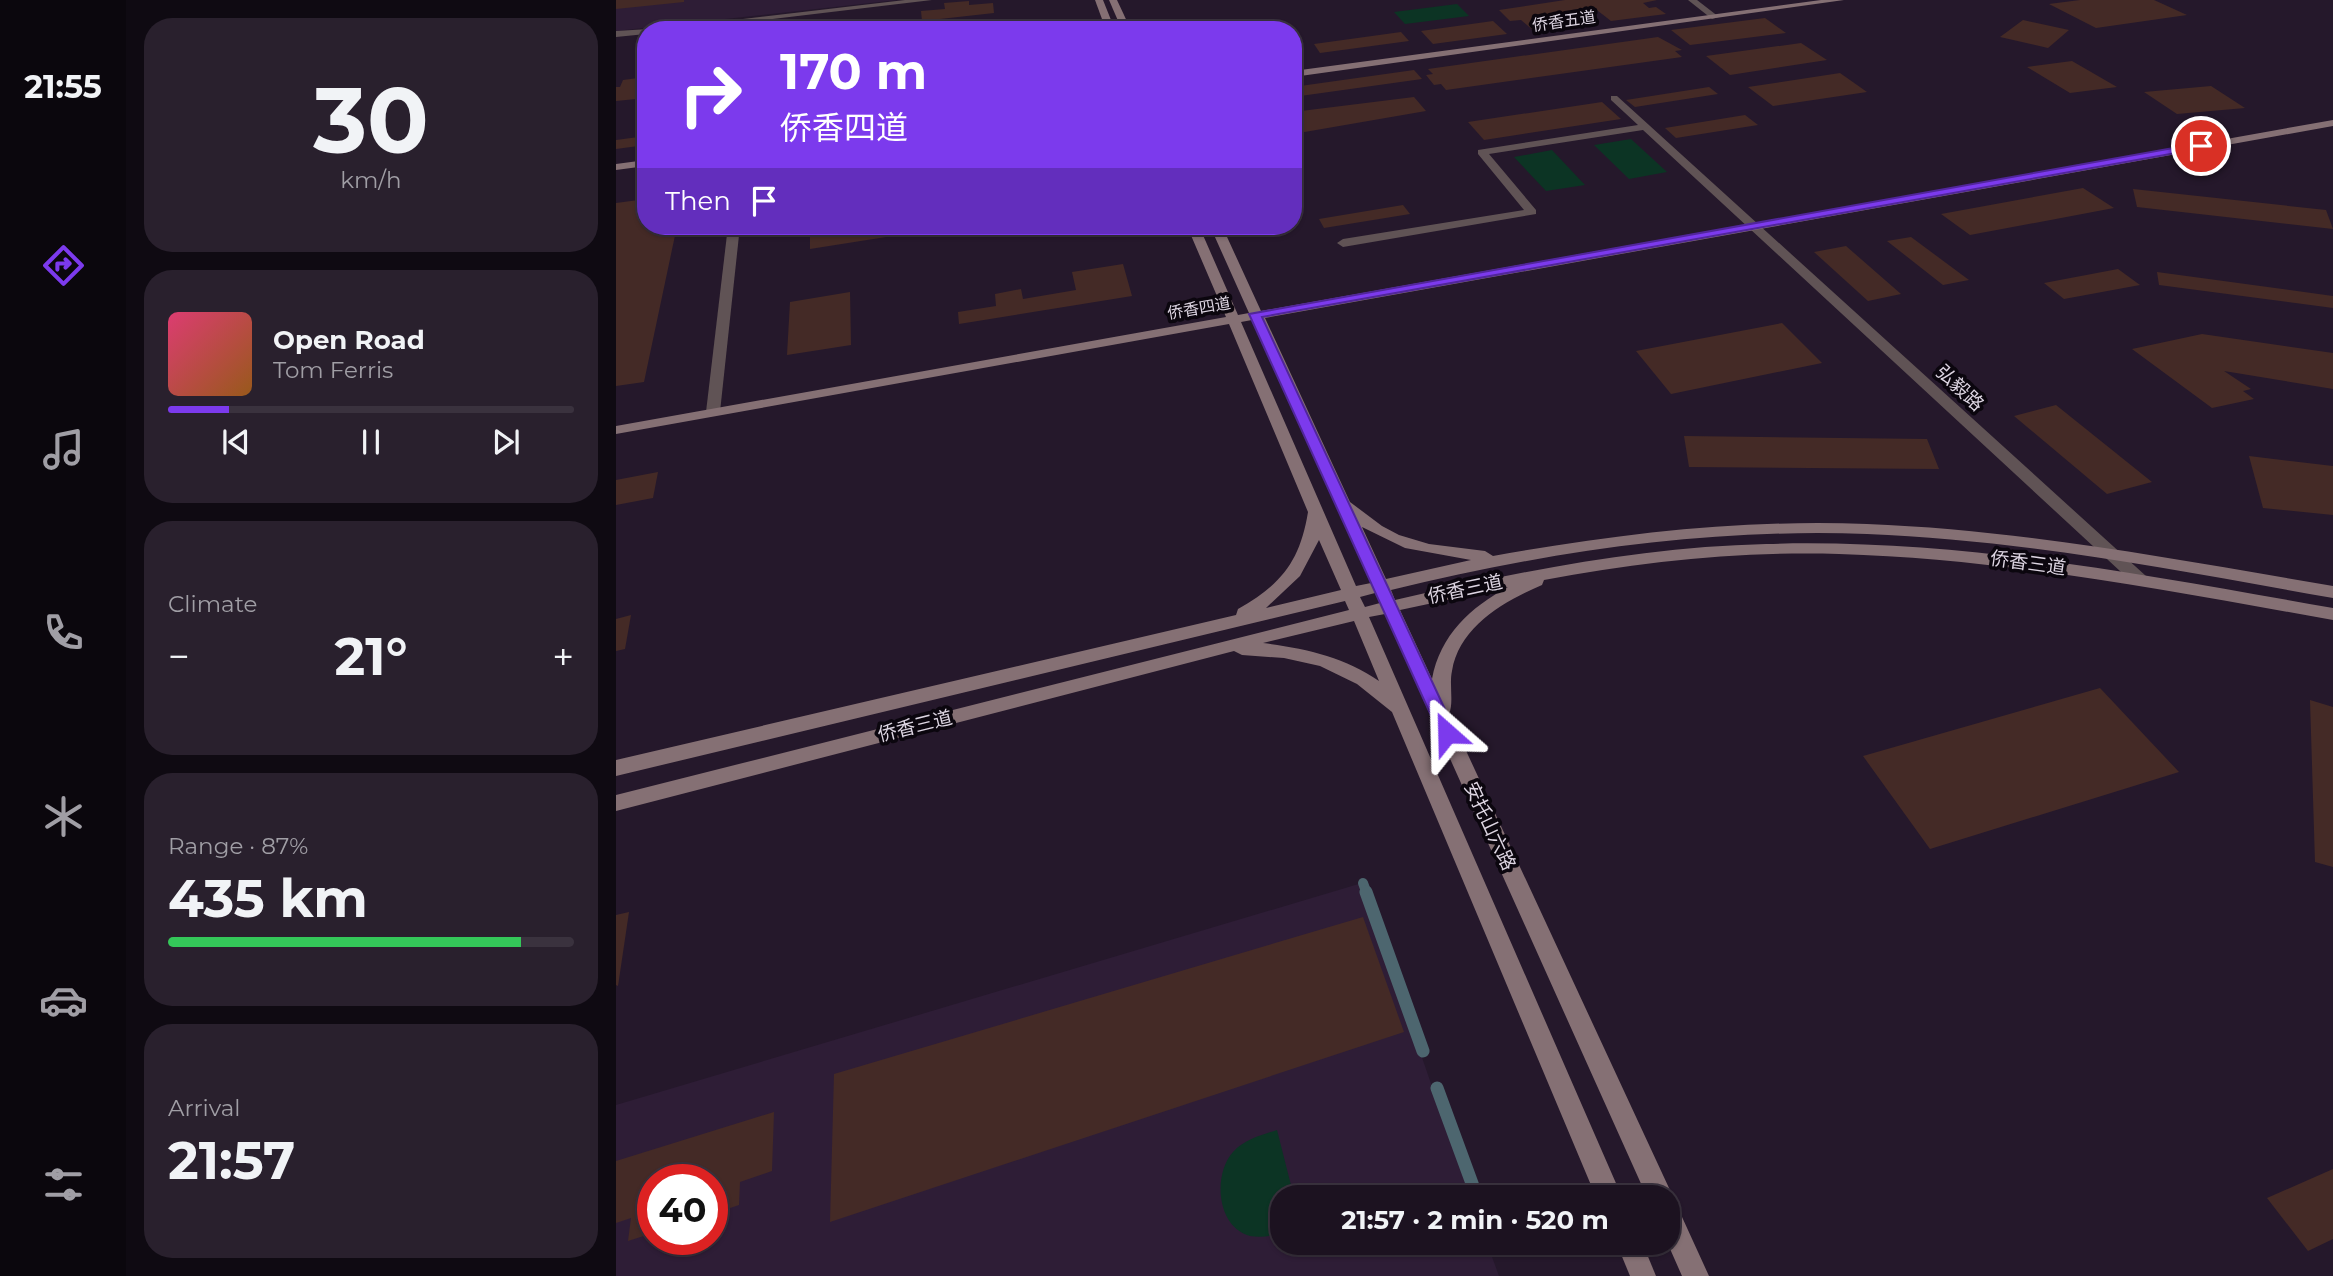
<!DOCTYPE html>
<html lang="en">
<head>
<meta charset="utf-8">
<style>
	body { margin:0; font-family:Montserrat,"Noto Sans SC",sans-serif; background:#29202d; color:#f1f3f6; height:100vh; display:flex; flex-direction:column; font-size:26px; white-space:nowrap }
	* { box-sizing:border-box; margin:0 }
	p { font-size:23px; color:#a09ea5 }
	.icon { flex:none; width:38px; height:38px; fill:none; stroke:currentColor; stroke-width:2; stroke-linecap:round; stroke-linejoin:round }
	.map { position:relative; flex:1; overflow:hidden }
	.panel { display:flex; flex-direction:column; gap:18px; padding:18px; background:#0f0a12; width:490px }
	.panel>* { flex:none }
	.banner { position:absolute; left:21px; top:21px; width:665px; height:214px; border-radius:28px; box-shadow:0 2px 5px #0004,0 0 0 2px #3a323e; background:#7c3aed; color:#fff; overflow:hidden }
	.speed { position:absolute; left:21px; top:1164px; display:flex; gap:14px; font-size:35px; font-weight:700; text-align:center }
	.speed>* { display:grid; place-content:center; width:91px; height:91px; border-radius:50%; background:#1c1220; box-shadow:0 2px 5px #0004,0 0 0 2px #3a323e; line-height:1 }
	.speed .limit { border:10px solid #d22; background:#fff; color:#111 }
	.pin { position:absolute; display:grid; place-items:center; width:60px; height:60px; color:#fff; margin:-30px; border:4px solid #fff; border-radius:50%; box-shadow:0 2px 7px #0007 }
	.me { position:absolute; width:77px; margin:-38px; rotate:335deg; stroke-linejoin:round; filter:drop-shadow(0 0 5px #0008) }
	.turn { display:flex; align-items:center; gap:24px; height:147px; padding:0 28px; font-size:32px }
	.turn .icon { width:91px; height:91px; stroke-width:2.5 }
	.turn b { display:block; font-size:49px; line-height:60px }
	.then { display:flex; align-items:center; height:66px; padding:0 28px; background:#0003; gap:14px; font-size:26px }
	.big { font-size:52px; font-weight:700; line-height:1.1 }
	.panel .card { flex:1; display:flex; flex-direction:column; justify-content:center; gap:10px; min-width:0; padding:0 24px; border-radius:28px; background:#29202d }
	.panel .dial { align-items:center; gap:0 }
	.dial b { font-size:91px; line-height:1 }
	.song { display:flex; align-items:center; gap:21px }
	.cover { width:84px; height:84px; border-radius:10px; background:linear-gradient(135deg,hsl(340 70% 55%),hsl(30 70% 35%)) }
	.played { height:7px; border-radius:4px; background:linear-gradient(90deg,#7c3aed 15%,#3a323e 15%) }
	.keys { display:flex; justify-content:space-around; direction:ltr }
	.heat { display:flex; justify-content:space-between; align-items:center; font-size:38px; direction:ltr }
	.charge { height:10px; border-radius:5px; background:linear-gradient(90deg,#34c759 87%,#3a323e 0) }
	.trip { position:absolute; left:654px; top:1185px; width:410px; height:70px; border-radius:28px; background:#1c1220; box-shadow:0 2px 5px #0004,0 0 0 2px #3a323e; font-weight:700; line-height:70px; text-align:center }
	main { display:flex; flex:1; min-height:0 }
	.tab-bar { display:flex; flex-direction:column; width:126px; justify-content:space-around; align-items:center; background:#0b070d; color:#a09ea5 }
	.tab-bar .icon { width:49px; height:49px }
	.tab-bar .active { color:#7c3aed }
	.tab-bar b { font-size:32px; color:#f1f3f6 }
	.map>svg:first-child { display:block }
</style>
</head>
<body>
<main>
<nav class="tab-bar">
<b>21:55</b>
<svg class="icon active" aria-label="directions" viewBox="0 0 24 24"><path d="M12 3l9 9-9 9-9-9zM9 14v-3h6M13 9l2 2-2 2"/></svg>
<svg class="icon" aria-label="music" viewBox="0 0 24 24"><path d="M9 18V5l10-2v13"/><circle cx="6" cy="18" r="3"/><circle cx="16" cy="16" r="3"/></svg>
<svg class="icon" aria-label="phone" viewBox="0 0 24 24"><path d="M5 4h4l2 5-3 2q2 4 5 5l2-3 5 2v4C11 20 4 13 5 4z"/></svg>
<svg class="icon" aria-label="climate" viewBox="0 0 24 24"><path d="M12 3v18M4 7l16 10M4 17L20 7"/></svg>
<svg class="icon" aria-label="car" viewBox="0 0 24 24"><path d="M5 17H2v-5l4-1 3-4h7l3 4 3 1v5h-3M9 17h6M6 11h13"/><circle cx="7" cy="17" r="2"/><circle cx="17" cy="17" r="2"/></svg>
<svg class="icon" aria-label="filters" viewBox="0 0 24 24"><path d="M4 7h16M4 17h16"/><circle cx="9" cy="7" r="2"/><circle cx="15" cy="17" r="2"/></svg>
</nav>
<section class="panel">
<div class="card dial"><b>30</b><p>km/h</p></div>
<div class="card">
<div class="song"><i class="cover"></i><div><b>Open Road</b><p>Tom Ferris</p></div></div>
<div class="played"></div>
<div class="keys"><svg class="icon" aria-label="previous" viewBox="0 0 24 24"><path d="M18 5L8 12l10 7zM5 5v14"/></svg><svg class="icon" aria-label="pause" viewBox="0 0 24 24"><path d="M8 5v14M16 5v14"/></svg><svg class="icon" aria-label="next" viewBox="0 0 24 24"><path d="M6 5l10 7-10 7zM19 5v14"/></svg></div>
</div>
<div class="card"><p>Climate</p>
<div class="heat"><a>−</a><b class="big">21°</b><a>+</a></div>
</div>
<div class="card"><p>Range · 87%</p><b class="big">435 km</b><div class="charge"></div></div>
<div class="card"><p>Arrival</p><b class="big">21:57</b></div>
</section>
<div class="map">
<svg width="1717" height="1276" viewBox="0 0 1717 1276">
	<rect width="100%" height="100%" fill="#25182b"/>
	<!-- built -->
	<g fill="#2e1d36" fill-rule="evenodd">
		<polygon points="0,0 281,0 0,31"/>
		<path d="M746,883l108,314h-187v45l204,1 12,33h-883v-171zM37,1180h59v59h-59z"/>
	</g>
	<!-- green -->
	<g fill="#0c3424">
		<polygon points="841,4 853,16 789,24 778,12"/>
		<polygon points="1015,139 1051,172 1013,179 978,145"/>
		<polygon points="936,150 969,185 930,191 898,157"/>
		<path d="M661,1130l17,67h-11v36c-10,3 -23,5 -33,3 -34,-9 -37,-62 -17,-84 12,-13 29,-17 44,-22z"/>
	</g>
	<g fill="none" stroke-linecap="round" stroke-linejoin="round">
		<!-- stream-far1 -->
		<polyline stroke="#4d666f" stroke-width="10" points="747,883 751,894"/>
		<!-- stream -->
		<g stroke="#4d666f" stroke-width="13">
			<polyline points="750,892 807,1051"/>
			<polyline points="821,1088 861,1197"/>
		</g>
	</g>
	<!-- building -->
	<g fill="#442a26">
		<polygon points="0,0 68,0 68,2 0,9"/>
		<polygon points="949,0 1041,0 1027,3 1033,8 1040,7 1050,14 995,21 977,7 956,10 974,24 919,32 905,20 894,21 883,10"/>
		<polygon points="1464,0 1538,0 1571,15 1480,28 1433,4"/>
		<polygon points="353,1 353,5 377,3 378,13 306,21 305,11 329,9 328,3"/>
		<polygon points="1149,18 1170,33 1074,45 1055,30"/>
		<polygon points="1407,20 1453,30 1432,48 1384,37"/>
		<polygon points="877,21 891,34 817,44 805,31"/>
		<polygon points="165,22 164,27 189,24 188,30 138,30 139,25"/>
		<polygon points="785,32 793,41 704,53 698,44"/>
		<polygon points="1042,37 1066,50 1059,51 1066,57 830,90 825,84 818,85 810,75 817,74 812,69"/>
		<polygon points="1185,43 1211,60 1114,75 1090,56"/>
		<polygon points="1456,61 1501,87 1454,93 1411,67"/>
		<polygon points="798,70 806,79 677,97 677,87"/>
		<polygon points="1224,73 1251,92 1157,106 1132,87"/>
		<polygon points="30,77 30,98 0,101 0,87 4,87 7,80"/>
		<polygon points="1595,86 1629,108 1561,114 1528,92"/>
		<polygon points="1093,87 1102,94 1019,107 1010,100"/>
		<polygon points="798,97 810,111 677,134 677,112"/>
		<polygon points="986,102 1005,119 868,140 852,122"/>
		<polygon points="1129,115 1142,125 1060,138 1049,128"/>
		<polygon points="30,136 30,145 0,149 0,140"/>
		<polygon points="1467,188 1498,208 1354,235 1325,214"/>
		<polygon points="1517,189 1710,210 1717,229 1521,207"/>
		<polygon points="30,199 30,226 61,226 28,382 0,386 0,203"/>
		<polygon points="787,205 794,214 708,228 703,219"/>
		<polygon points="204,226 289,226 289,234 194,249 194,227"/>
		<polygon points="1295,237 1353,280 1327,285 1271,241"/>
		<polygon points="1230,246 1285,294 1252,301 1198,252"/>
		<polygon points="507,264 516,296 343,324 342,312 380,306 379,294 405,289 407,299 460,290 456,272"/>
		<polygon points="1502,269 1524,285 1448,299 1428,283"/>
		<polygon points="1541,272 1717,296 1717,308 1543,285"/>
		<polygon points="234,292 235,345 171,355 174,302"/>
		<polygon points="1166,323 1206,363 1055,394 1020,351"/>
		<polygon points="1586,334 1717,353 1717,389 1608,371 1635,389 1627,391 1638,399 1596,408 1516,349"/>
		<polygon points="1440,405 1536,482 1491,494 1398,416"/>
		<polygon points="1068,436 1311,439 1323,469 1073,467"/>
		<polygon points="1633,456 1717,466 1717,515 1647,508"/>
		<polygon points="42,472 37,498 0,505 0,480"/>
		<polygon points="15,615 9,649 0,651 0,619"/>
		<polygon points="1484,688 1563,772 1314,849 1247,756"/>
		<polygon points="1694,700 1717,707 1717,867 1699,862"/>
		<polygon points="13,912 2,986 0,985 0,915"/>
		<polygon points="747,917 788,1032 214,1222 218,1074"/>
		<polygon points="158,1112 156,1171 124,1182 123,1205 96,1214 96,1180 37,1180 37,1233 12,1241 15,1218 0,1223 0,1161"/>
		<polygon points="1717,1169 1717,1239 1692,1251 1651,1198"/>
	</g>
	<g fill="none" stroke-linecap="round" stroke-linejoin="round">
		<!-- street -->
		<g fill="#605355" fill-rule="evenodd">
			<polygon points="289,0 316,0 65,30 34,30"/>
			<polygon points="1072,0 1081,0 1103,17 1096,19"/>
			<polygon points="33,29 30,30 30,34 0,37 0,31"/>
			<polygon points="995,96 1001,96 1530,576 1532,580 1530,584 1518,584 1027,130 873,154 920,210 920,214 727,247 721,243 727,239 908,210 862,154 862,150 1022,125 995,100"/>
			<polygon points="112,226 124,226 104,412 97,416 90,412"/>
		</g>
		<!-- secondary -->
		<g fill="#857074" fill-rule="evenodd">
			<polygon points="479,0 487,0 499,30 490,30"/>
			<polygon points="493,0 501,0 515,30 506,30"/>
			<polygon points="1205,0 1228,0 677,77 677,71"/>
			<path d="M1717,120v6l-1068,192 85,184 32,24 17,9 30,9 56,7 8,5c123,-22 248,-37 374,-32 157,6 312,36 466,62v12c-154,-27 -309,-58 -466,-64 -160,-6 -321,18 -476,56l4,10c122,-28 246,-53 371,-56 191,-6 380,31 567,64v12c-163,-29 -327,-61 -494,-66 -99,-3 -198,8 -295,26l-2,5c-38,16 -83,42 -90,86 -3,13 2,32 -3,43l220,474 4,9 -3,6 7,3 32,70h-27l-15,-34 1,-45h-21l-262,-583 -16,3 253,580h-26l-204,-485 -35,-28 -37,-18 -36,-8 -42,-3 -8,-4 -618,160v-16l733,-185 -4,-9 -729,175v-16l620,-145 2,-6c44,-25 62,-48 70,-97l-79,-188 -613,110v-8l610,-109 -39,-91h12l39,89 11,-2 -39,-87h12l39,85zM636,320l119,263 -15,3 -115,-264zM746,527l43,21 66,12 -85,19zM703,540l22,50 -75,18 34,-32zM892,587c-37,20 -68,48 -76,92l-32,-69zM759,593l5,10 -15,4 -5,-10zM738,621l25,60c-34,-24 -75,-33 -116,-38z"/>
			<polygon points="30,160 30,166 0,170 0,164"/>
			<polygon points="1000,1242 1026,1242 1040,1276 1014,1276"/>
		</g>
	</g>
	<!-- route -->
	<polygon fill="#7c3aed" stroke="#51269a" stroke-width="2" points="1585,143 1588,148 646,317 840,733 831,739 823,733 633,314"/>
	<g text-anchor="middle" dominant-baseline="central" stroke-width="7" stroke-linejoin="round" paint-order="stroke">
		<!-- far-street labels -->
		<g font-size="16" fill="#ddd5e2" stroke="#0b060e">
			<text transform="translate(948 21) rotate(-8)">侨香五道</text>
			<text transform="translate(583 308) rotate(-10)">侨香四道</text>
		</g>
		<!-- street labels -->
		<g font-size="19" fill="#ddd5e2" stroke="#0b060e">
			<text transform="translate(1344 388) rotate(43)">弘毅路</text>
			<text transform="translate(1412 563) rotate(8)">侨香三道</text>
			<text transform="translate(849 589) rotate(-12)">侨香三道</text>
			<text transform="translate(299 726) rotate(-14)">侨香三道</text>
			<text transform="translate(874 826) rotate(65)">安托山六路</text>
		</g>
	</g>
</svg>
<div class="speed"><div class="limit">40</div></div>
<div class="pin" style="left:1585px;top:146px;background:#d93025"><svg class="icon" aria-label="arrive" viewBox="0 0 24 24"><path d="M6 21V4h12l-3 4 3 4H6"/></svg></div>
<svg class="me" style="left:831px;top:733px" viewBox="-20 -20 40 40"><path d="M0-17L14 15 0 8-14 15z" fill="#7c3aed" stroke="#fff" stroke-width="4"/></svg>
<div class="trip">21:57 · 2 min · 520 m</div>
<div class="banner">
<div class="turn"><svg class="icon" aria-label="right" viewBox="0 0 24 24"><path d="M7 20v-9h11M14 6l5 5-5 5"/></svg><div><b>170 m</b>侨香四道</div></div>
<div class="then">Then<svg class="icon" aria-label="arrive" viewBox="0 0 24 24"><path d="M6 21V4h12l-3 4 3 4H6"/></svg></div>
</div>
</div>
</main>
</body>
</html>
